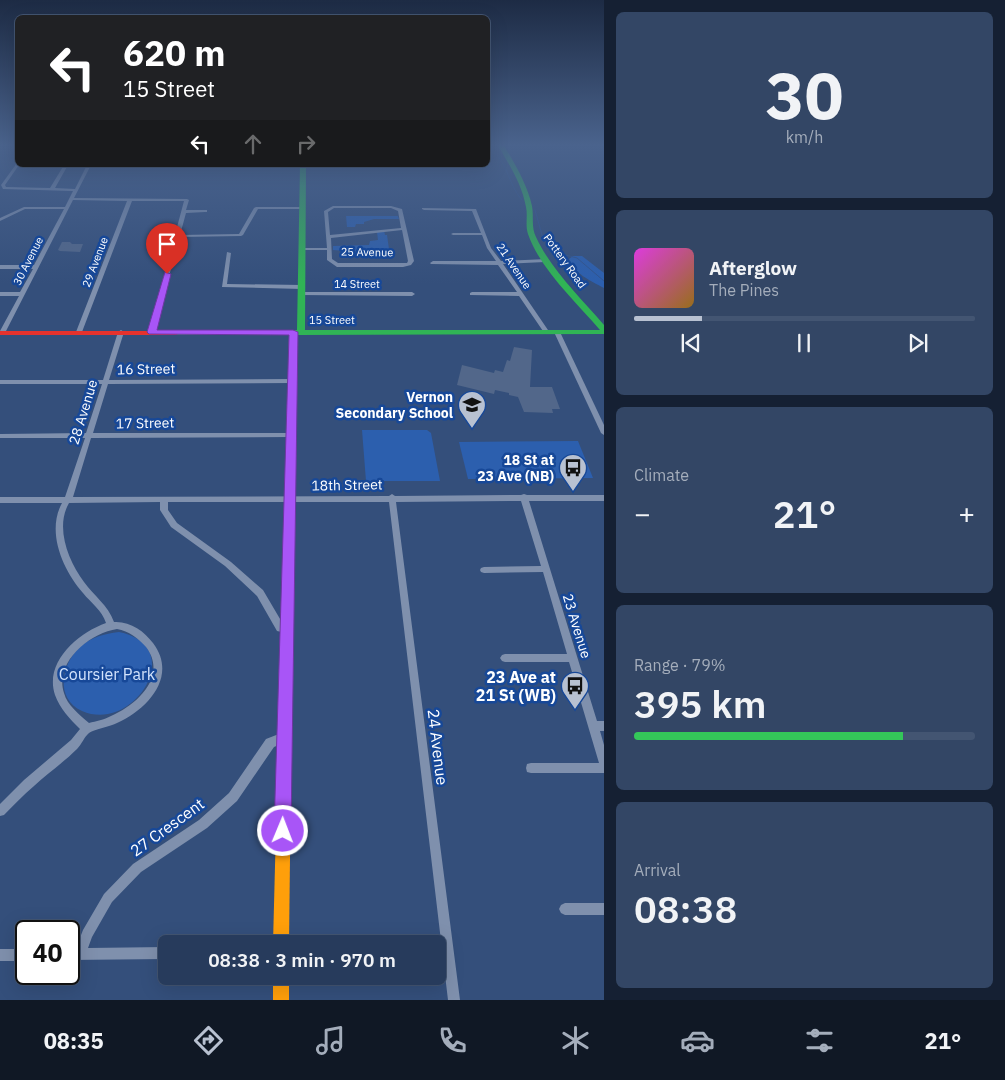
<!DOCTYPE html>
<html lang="en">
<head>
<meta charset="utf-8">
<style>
	body { margin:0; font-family:"IBM Plex Sans",sans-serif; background:#334665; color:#f1f3f6; height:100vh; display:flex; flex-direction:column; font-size:19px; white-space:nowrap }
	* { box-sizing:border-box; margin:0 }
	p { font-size:16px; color:#a4adbb }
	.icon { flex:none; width:28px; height:28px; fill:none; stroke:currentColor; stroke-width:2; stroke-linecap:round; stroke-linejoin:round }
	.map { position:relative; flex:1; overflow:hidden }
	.drawer { display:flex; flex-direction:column; gap:12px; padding:12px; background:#152033; width:401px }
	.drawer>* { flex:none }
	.guide { position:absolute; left:15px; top:15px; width:475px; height:152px; border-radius:8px; box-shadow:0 5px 20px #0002,0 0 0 1px #435572; background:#202124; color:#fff; overflow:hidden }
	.speed { position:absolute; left:15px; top:920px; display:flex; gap:10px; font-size:25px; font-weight:700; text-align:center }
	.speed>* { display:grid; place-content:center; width:65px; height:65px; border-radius:50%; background:#273b5c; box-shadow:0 5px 20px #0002,0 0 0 1px #435572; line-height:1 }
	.speed .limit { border:2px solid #111; border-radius:8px; background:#fff; color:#111 }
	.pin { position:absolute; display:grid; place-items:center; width:42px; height:42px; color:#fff; margin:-51px -21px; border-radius:50% 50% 50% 0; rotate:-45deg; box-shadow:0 0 5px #0007 }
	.pin .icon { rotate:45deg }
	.me { position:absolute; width:55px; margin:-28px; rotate:1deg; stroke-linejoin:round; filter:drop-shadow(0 0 4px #0008) }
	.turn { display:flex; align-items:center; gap:18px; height:105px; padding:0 25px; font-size:22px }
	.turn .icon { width:65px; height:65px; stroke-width:2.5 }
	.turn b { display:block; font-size:35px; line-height:42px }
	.lanes { display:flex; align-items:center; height:48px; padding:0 25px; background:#0003; justify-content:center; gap:25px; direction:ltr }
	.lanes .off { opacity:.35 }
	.big { font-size:38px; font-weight:600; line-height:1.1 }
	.drawer .card { flex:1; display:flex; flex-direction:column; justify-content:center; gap:8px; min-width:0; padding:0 18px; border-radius:8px; background:#334665 }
	.drawer .dial { align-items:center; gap:0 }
	.dial b { font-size:65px; line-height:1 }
	.song { display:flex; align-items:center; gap:15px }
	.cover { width:60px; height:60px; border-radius:8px; background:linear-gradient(135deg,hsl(300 70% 55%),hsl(40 70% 35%)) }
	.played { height:5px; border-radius:2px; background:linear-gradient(90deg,#b8c1d1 20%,#435572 20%) }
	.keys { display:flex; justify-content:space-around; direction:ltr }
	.heat { display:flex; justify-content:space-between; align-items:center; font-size:28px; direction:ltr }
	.charge { height:8px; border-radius:4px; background:linear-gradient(90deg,#34c759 79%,#435572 0) }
	.trip { position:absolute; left:158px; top:935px; width:288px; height:50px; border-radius:8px; background:#273b5c; box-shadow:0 5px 20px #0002,0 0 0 1px #435572; font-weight:600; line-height:50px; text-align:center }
	.tab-bar { display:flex; height:80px; justify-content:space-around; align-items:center; background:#101825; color:#a4adbb }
	.tab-bar .icon { width:35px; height:35px }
	.tab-bar .selected { color:#b8c1d1 }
	.tab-bar b { font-size:22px; color:#f1f3f6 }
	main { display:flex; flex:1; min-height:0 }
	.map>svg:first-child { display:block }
</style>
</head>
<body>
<main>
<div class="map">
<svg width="604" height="1000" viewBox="0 0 604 1000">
	<rect width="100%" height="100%" fill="#344f7b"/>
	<!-- green -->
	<g fill="#2c5fae">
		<polygon points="346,216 398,216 399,219 374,219 364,222 364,224 356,224 355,227 347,227"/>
		<polygon points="384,230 385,235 387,235 390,256 348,255 347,251 333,250 333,246 369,245 370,241 378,240 377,232"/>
		<path d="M573,256h9l22,17v15c-13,-7 -31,-15 -35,-29z"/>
		<polygon points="362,430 427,430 431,433 440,481 366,481"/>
		<polygon points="578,441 593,478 468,479 459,442"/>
		<path d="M119,632c70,14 15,102 -37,79 -27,-12 -21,-47 -2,-64 11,-10 24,-13 39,-15z"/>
	</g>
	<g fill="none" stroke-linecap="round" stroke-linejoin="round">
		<!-- stream -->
		<g stroke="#31548e" stroke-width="1">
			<path d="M488,147c20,13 19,36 34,53"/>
			<polyline points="535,210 542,235 549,246 558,253 577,258 604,281"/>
		</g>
	</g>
	<!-- building -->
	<g fill="#52678a">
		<polygon points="62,242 70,242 72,244 83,244 80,252 60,251 58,250"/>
		<polygon points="514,347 532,350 530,387 552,387 560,409 552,409 553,413 524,412 518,397 509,395 509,393 495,390 494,394 457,385 462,365 494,373 495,370 503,372 507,360 510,361"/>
	</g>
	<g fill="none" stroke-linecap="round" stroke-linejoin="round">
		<!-- street -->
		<g fill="#7f90ad" fill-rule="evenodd">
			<polygon points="17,163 18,163 18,165 19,165 5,185 6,187 50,188 64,165 68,165 55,188 75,189 87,165 91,165 74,198 187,199 189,200 186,210 207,210 207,212 205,212 186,213 180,235 239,234 254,208 256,207 303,207 305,208 303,209 258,209 243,235 241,236 179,237 155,332 152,334 149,332 184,201 132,201 82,332 79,334 76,332 127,201 73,200 5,333 2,335 0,334 0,331 19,296 0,296 0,292 20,292 33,269 0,269 0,265 34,265 64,209 25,209 0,221 0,218 24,207 65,207 73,191 3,189 1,185"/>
			<path d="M333,206h58l11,3 12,52 -3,4 -8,2h-66l-10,-7v-10h-26v-1l2,-1h24l-3,-37zM334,208h57l7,3 3,17 -71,7 -2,-23zM402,230l6,31 -1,2h-69l-6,-4 -1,-21z"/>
			<polygon points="422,208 476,209 491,248 501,261 547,259 548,260 545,262 503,264 550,333 549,334 545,334 519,296 470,295 470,293 472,292 517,292 498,265 431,264 430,263 433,261 496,261 487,248 482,235 453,235 451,234 453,233 481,233 472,211 424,210 422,209"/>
			<polygon points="227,252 231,253 227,284 302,285 305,287 302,289 222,287"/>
			<polygon points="302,292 412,292 415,294 412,296 300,295 299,294"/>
			<path d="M121,330l3,2 -15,48 183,-1 3,2 -3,2 -184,1 -15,49h198l3,2 -3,2 -200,1 -18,59 316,-1 3,-2 3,2 126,-1 3,-1 3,1h77v6h-75l68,220h7v10h-4l4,14v28h-73l-4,-1 -1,-4 1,-4 4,-1h68l-30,-101h-64l-3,-1 -2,-3 2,-3 3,-1h62l-24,-82 -59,1 -3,-1 -1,-2 1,-2 3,-1 57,-1 -20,-65 -125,1 64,498h-12l-59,-498h-221v8l9,13 54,39 32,28 20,34 6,2 1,3 -1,3 -3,1 -9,-2 -20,-35 -32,-30 -54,-39 -11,-17v-8l-91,1c-14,24 -1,58 15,79 10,14 24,23 30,40 16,-1 30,9 39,21 25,33 -5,66 -36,80 -6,3 -24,7 -28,10 -5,4 -7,11 -12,16 -13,13 -29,24 -43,37 -11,9 -20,19 -30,29l-4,1v-12l24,-24 47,-40 9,-11c-10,-10 -20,-20 -25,-34 -11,-33 23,-62 51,-72 -4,-13 -15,-20 -23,-30 -20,-23 -37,-61 -21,-90h-62v-6h65l20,-59h-85v-4l86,-1 16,-49h-102v-4h103l15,-48zM117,629c12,2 21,9 29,18 22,29 -9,58 -35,69 -7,4 -15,5 -22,7 -9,-8 -22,-18 -25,-30 -10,-30 25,-60 53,-64z"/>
			<polygon points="557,330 560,332 604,425 604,435 601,433 554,332"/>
			<polygon points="284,732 288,733 289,737 288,741 274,747 237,801 207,828 141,872 112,902 92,937 88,948 166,947 166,959 69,960 69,948 76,948 83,930 104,894 133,864 199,820 229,793 266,739"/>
			<polygon points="565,903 604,903 604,915 565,915 561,913 559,909 561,905"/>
			<rect x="0" y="949" width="26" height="12"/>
		</g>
		<!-- fast -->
		<path fill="#30b455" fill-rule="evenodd" d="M497,144h6c12,20 24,40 29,62 2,11 -1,21 4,31 16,34 44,60 68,88v9l-307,1 -3,181 -1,3h-8l-1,-3 5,-181h-113l-4,-2 4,-2 121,-1 3,-165h6l-1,165h295c-24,-28 -60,-61 -72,-96 -3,-9 0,-18 -2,-27 -4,-23 -17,-43 -29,-63z"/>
		<!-- slow -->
		<g fill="#ff9f0a" fill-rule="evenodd">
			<polygon points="289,512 293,513 294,516 289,944 273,944 284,516 285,513"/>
			<rect x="273" y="976" width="16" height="24"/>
		</g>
		<!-- jam -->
		<polygon fill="#e5322d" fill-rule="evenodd" points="0,331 176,331 180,333 176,335 0,335"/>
	</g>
	<!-- sky -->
	<linearGradient id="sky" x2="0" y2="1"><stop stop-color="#1d2b44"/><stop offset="0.51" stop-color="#4a638d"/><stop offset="1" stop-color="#4a638d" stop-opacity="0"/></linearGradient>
	<rect width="604" height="284" fill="url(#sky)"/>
	<!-- route -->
	<polygon fill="#a855f7" stroke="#6d37a1" points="165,272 171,274 157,330 293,330 298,332 291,831 288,837 283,839 277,837 274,831 289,335 149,334 147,332"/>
	<!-- icons -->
	<defs>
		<symbol id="school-pin" viewBox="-11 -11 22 30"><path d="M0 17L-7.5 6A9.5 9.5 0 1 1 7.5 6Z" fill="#b8c1d1" stroke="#174898"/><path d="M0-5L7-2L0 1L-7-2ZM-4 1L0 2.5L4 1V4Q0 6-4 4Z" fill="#111"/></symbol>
		<symbol id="bus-pin" viewBox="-11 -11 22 30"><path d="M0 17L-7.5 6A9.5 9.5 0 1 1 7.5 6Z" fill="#b8c1d1" stroke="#174898"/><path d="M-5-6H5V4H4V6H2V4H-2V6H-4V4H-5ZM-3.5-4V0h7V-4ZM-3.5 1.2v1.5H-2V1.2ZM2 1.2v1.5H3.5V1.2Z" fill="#111"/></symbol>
	</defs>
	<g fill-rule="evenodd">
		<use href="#school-pin" x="456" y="389" width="32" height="43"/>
		<use href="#bus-pin" x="557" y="452" width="32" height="43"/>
		<use href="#bus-pin" x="559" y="670" width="32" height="43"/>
	</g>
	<g text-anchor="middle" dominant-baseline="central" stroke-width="5" stroke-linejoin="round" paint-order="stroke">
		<!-- far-street labels -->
		<g font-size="11" fill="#fff" stroke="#174898">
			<text transform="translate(367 252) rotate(1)">25 Avenue</text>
			<text transform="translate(28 261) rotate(-63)">30 Avenue</text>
			<text transform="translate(565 261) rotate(54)">Pottery Road</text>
			<text transform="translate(95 262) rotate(-69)">29 Avenue</text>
			<text transform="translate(514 266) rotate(56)">21 Avenue</text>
			<text x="357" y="284">14 Street</text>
			<text x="332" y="320">15 Street</text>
		</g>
		<!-- street labels -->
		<g font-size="14" fill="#fff" stroke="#174898">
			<text transform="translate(146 369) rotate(-1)">16 Street</text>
			<text transform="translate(83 412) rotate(-73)">28 Avenue</text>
			<text transform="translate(145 423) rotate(-1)">17 Street</text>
			<text transform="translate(347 485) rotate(-1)">18th Street</text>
			<text transform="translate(577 626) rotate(73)">23 Avenue</text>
		</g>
		<!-- poi labels -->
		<g font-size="14" font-weight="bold" fill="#fff" stroke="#174898" text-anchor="end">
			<text x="453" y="397">Vernon<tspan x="453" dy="16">Secondary School</tspan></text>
			<text x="554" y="460">18 St at<tspan x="554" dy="16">23 Ave (NB)</tspan></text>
		</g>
		<!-- near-park labels -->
		<g font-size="16" fill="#d3e3fc" stroke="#174898">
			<text x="107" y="674">Coursier Park</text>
		</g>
		<!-- near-poi labels -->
		<g font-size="16" font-weight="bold" fill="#fff" stroke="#174898" text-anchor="end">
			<text x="556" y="677">23 Ave at<tspan x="556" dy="18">21 St (WB)</tspan></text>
		</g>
		<!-- near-street labels -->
		<g font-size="16" fill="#fff" stroke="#174898">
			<text transform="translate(438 747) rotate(83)">24 Avenue</text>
			<text transform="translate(167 827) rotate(-36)">27 Crescent</text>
		</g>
	</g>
</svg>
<div class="speed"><div class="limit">40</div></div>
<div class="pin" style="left:167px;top:274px;background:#d93025"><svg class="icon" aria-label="arrive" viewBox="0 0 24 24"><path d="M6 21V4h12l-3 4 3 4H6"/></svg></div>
<svg class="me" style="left:283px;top:831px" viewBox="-20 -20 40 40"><circle r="17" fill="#a855f7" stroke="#fff" stroke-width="3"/><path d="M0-11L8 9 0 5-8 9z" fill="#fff"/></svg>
<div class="trip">08:38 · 3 min · 970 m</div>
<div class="guide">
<div class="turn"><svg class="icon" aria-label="left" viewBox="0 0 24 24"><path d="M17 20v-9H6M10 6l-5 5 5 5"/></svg><div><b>620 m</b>15 Street</div></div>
<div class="lanes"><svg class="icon" aria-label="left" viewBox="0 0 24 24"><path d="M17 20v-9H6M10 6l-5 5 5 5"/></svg><svg class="icon off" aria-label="ahead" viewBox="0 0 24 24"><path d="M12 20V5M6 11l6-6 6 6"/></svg><svg class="icon off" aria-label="right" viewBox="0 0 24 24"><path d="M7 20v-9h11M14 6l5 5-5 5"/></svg></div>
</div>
</div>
<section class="drawer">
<div class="card dial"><b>30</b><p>km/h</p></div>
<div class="card">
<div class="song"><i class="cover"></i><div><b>Afterglow</b><p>The Pines</p></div></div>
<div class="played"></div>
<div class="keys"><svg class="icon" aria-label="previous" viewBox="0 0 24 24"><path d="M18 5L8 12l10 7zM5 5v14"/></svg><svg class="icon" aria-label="pause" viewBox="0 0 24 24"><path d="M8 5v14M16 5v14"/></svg><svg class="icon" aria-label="next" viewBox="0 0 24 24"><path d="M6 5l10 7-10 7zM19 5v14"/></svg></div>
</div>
<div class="card"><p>Climate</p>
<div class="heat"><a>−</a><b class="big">21°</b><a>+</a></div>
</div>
<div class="card"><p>Range · 79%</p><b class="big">395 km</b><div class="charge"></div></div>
<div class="card"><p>Arrival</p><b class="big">08:38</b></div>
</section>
</main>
<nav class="tab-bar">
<b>08:35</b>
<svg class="icon selected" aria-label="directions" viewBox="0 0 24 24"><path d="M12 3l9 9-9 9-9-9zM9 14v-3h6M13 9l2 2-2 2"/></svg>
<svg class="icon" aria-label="music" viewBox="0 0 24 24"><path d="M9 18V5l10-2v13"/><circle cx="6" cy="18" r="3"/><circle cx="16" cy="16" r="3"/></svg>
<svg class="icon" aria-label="phone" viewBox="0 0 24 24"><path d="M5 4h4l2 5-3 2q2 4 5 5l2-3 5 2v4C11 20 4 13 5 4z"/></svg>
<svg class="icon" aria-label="climate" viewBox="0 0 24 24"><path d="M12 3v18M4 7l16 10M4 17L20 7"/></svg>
<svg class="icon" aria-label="car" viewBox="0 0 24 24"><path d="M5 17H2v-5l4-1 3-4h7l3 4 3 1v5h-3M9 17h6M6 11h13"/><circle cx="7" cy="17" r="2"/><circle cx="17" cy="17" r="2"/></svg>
<svg class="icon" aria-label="filters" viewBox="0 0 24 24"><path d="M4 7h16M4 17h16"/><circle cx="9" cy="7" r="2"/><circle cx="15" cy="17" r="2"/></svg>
<b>21°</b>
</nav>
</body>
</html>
